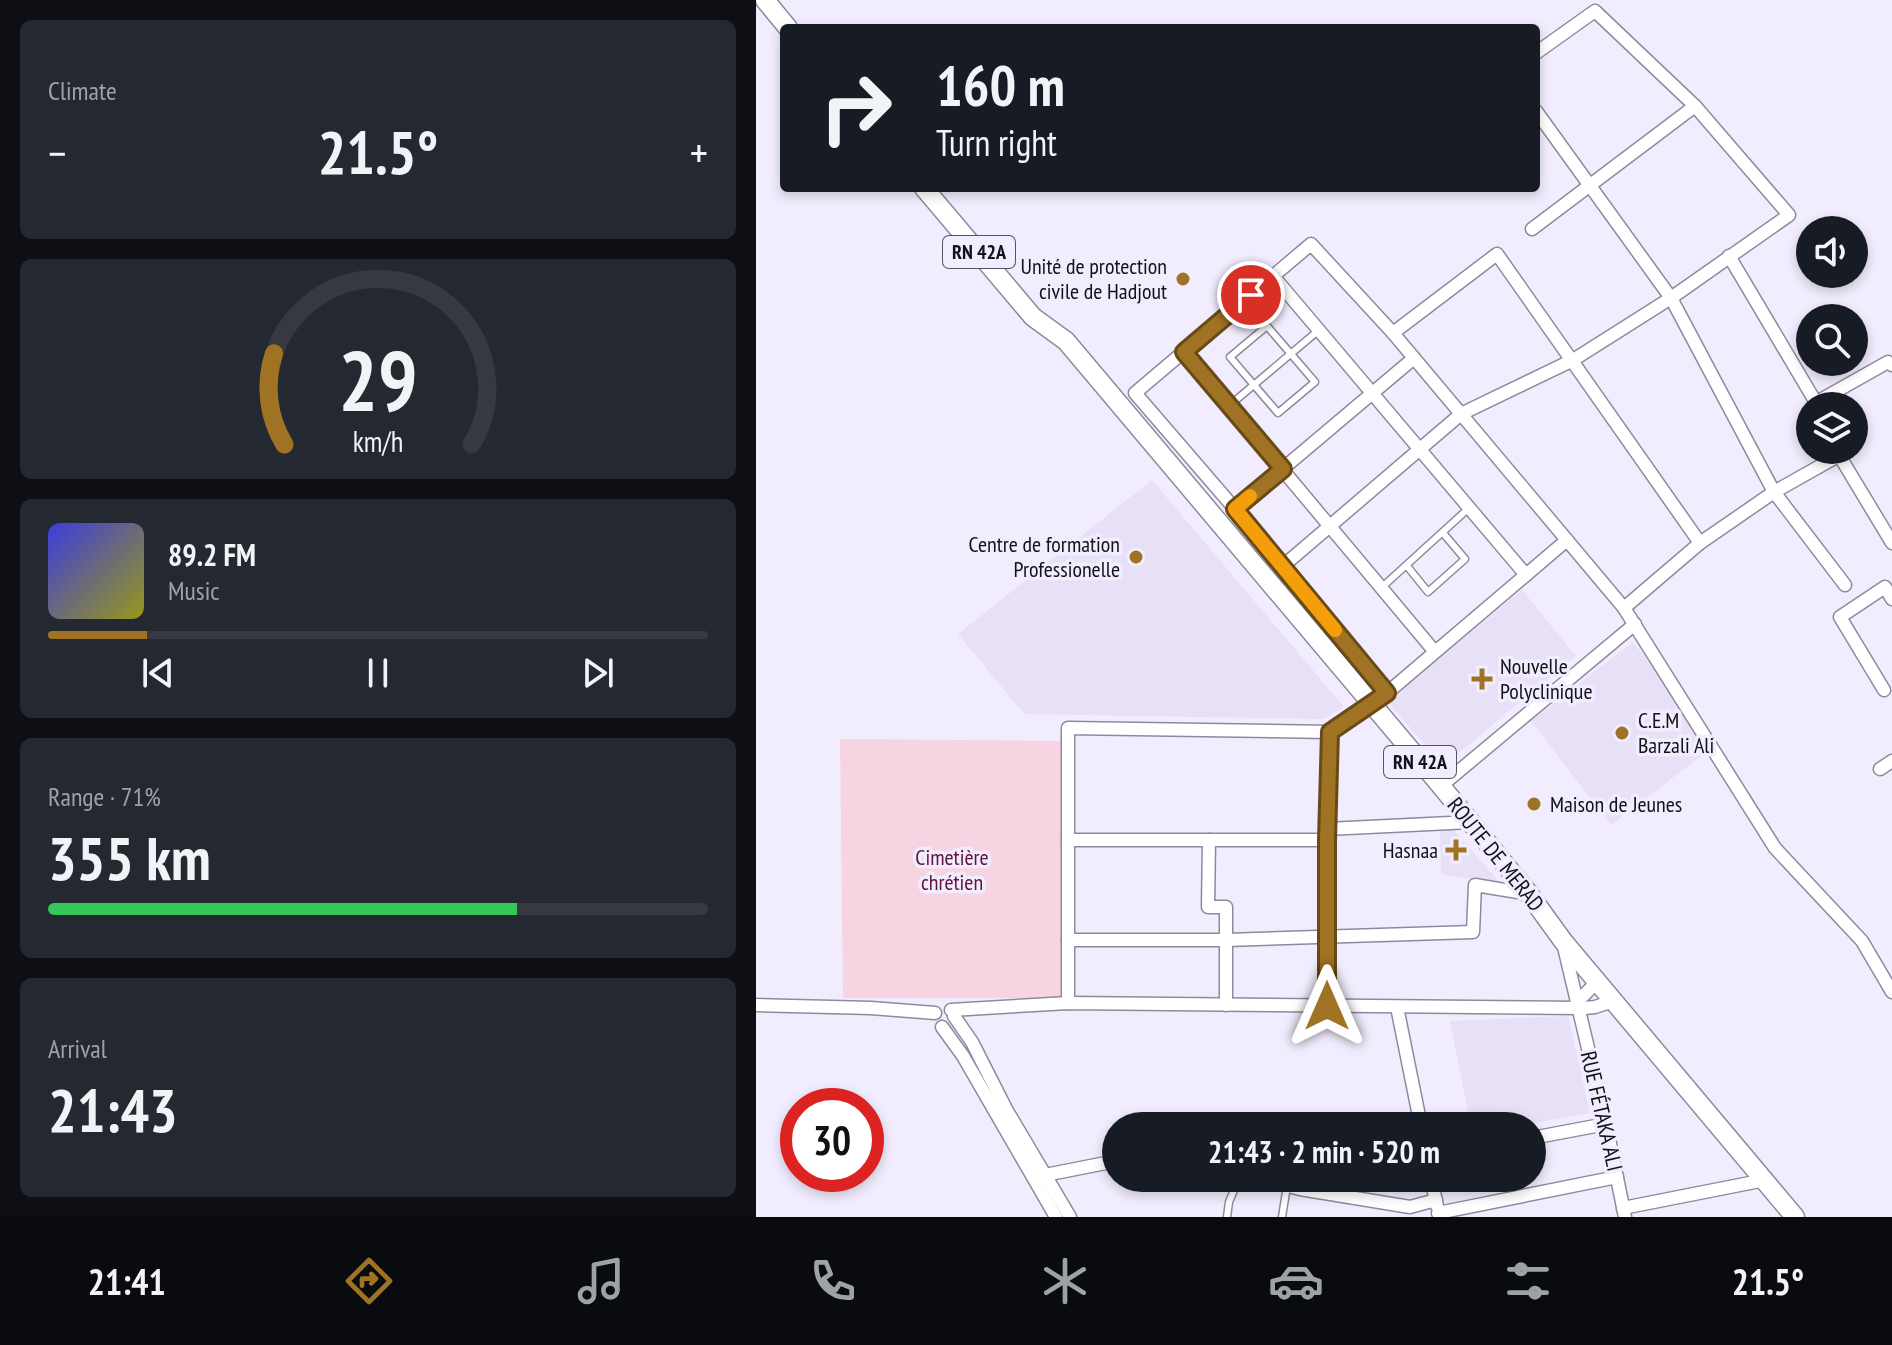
<!DOCTYPE html>
<html lang="en">
<head>
<meta charset="utf-8">
<style>
	body { margin:0; font-family:"PT Sans Narrow",sans-serif; background:#242831; color:#f1f3f6; height:100vh; display:flex; flex-direction:column; font-size:30px; white-space:nowrap }
	* { box-sizing:border-box; margin:0 }
	p { font-size:26px; color:#9ea1a6 }
	.icon { flex:none; width:44px; height:44px; fill:none; stroke:currentColor; stroke-width:2; stroke-linecap:round; stroke-linejoin:round }
	.map { position:relative; flex:1; overflow:hidden }
	.panel { display:flex; flex-direction:column; gap:20px; padding:20px; background:#0d0f14; width:756px }
	.panel>* { flex:none }
	.guide { position:absolute; left:24px; top:24px; width:760px; height:168px; border-radius:8px; box-shadow:0 4px 12px #0003; background:#171b24; color:#f1f3f6; overflow:hidden }
	.controls { position:absolute; left:1040px; top:216px; display:grid; gap:16px }
	.controls a { display:grid; place-items:center; width:72px; height:72px; border-radius:50%; background:#171b24; box-shadow:0 4px 12px #0003; font-size:40px }
	.speed { position:absolute; left:24px; top:1088px; display:flex; gap:16px; font-size:40px; font-weight:700; text-align:center }
	.speed>* { display:grid; place-content:center; width:104px; height:104px; border-radius:50%; background:#171b24; box-shadow:0 4px 12px #0003; line-height:1 }
	.speed .limit { border:12px solid #d22; background:#fff; color:#111 }
	.pin { position:absolute; display:grid; place-items:center; width:68px; height:68px; color:#fff; margin:-34px; border:4px solid #fff; border-radius:50%; box-shadow:0 2px 8px #0007 }
	.me { position:absolute; width:88px; margin:-44px; rotate:0deg; stroke-linejoin:round; filter:drop-shadow(0 0 6px #0008) }
	.turn { display:flex; align-items:center; gap:28px; height:168px; padding:0 24px; font-size:36px }
	.turn .icon { width:104px; height:104px; stroke-width:2.5 }
	.turn b { display:block; font-size:56px; line-height:68px }
	.big { font-size:60px; font-weight:700; line-height:1.1 }
	.panel .card { flex:1; display:flex; flex-direction:column; justify-content:center; gap:12px; min-width:0; padding:0 28px; border-radius:12px; background:#242831 }
	.panel .dial { align-items:center; gap:0 }
	.dial svg { height:208px; overflow:visible; fill:none; stroke:#363941; stroke-width:7; stroke-linecap:round; text-anchor:middle }
	.dial text { fill:#f1f3f6; stroke:none }
	.song { display:flex; align-items:center; gap:24px }
	.cover { width:96px; height:96px; border-radius:12px; background:linear-gradient(135deg,hsl(240 70% 55%),hsl(60 70% 35%)) }
	.played { height:8px; border-radius:4px; background:linear-gradient(90deg,#a07224 15%,#363941 15%) }
	.keys { display:flex; justify-content:space-around; direction:ltr }
	.heat { display:flex; justify-content:space-between; align-items:center; font-size:44px; direction:ltr }
	.charge { height:12px; border-radius:6px; background:linear-gradient(90deg,#34c759 71%,#363941 0) }
	.trip { position:absolute; left:346px; top:1112px; width:444px; height:80px; border-radius:40px; background:#171b24; box-shadow:0 4px 12px #0003; font-weight:700; line-height:80px; text-align:center }
	.dock { display:flex; height:128px; justify-content:space-around; align-items:center; background:#090b0e; color:#9ea1a6 }
	.dock .icon { width:56px; height:56px }
	.dock .selected { color:#a07224 }
	.dock b { font-size:36px; color:#f1f3f6 }
	main { display:flex; flex:1; min-height:0 }
	.map>svg:first-child { display:block }
</style>
</head>
<body>
<main>
<section class="panel">
<div class="card"><p>Climate</p>
<div class="heat"><a>−</a><b class="big">21.5°</b><a>+</a></div>
</div>
<div class="card dial"><svg viewBox="0 0 100 80">
<path d="M14 69A42 42 0 1 1 86 69"/>
<path d="M14 69A42 42 0 0 1 10 34" stroke="#a07224"/>
<text x="50" y="56" font-size="32" font-weight="700">29</text>
<text x="50" y="72" font-size="11">km/h</text>
</svg></div>
<div class="card">
<div class="song"><i class="cover"></i><div><b>89.2 FM</b><p>Music</p></div></div>
<div class="played"></div>
<div class="keys"><svg class="icon" aria-label="previous" viewBox="0 0 24 24"><path d="M18 5L8 12l10 7zM5 5v14"/></svg><svg class="icon" aria-label="pause" viewBox="0 0 24 24"><path d="M8 5v14M16 5v14"/></svg><svg class="icon" aria-label="next" viewBox="0 0 24 24"><path d="M6 5l10 7-10 7zM19 5v14"/></svg></div>
</div>
<div class="card"><p>Range · 71%</p><b class="big">355 km</b><div class="charge"></div></div>
<div class="card"><p>Arrival</p><b class="big">21:43</b></div>
</section>
<div class="map">
<svg width="1136" height="1217" viewBox="0 0 1136 1217">
	<rect width="100%" height="100%" fill="#f1edfe"/>
	<!-- built -->
	<g fill="#e7e0f6">
		<polygon points="396,480 588,707 568,719 268,714 202,634"/>
		<polygon points="766,590 820,656 687,766 632,702"/>
		<polygon points="877,642 958,746 855,825 775,721"/>
		<polygon points="684,827 695,827 745,884 685,874"/>
		<polygon points="812,1016 834,1113 761,1126 715,1126 694,1021"/>
	</g>
	<!-- green -->
	<polygon fill="#f6d4e1" points="84,739 307,741 308,998 87,998"/>
	<g fill="none" stroke-linecap="round" stroke-linejoin="round">
		<defs>
			<g id="service">
				<polygon points="511,326 559,382 522,413 474,357"/>
				<polyline points="474,405 563,330"/>
				<polyline points="651,566 672,592 709,559 687,533"/>
				<polyline points="624,589 713,508"/>
				<polyline points="471,1217 473,1202 483,1178"/>
				<polyline points="526,1217 531,1186"/>
			</g>
			<g id="minor">
				<polyline points="780,111 915,298 1018,492 1089,585"/>
				<polyline points="776,229 939,106"/>
				<polyline points="973,256 1062,406"/>
				<polyline points="517,276 770,575"/>
				<polyline points="637,333 741,254 944,543"/>
				<polyline points="428,352 679,652"/>
				<polyline points="1061,402 1132,362 1136,365"/>
				<polyline points="1080,450 1136,543"/>
				<polyline points="479,509 658,358"/>
				<polyline points="527,566 705,414 817,360 915,298 1033,215 939,106 839,11 780,53"/>
				<polyline points="868,608 944,543 1018,492 1082,456"/>
				<polyline points="1128,690 1084,617 1129,587 1136,599"/>
				<polyline points="631,693 479,509 379,393 555,244 637,333 868,608 1019,848 1106,941 1136,992"/>
				<polyline points="1124,769 1136,761"/>
				<polyline points="685,786 879,624"/>
				<polyline points="571,829 715,822"/>
				<polyline points="312,840 571,840"/>
				<polyline points="453,840 452,907 470,907 470,1005"/>
				<polyline points="312,940 470,940 717,932 719,885 773,894"/>
				<polyline points="808,947 850,1124 869,1217"/>
				<polyline points="312,1003 312,728 574,732 631,693 811,540"/>
				<polyline points="0,1005 115,1008 179,1013"/>
				<polyline points="571,1006 571,840 574,732"/>
				<polyline points="822,1006 824,999 841,982"/>
				<polyline points="641,1007 665,1126"/>
				<polyline points="195,1010 312,1003 828,1008 839,1007 857,1001"/>
				<polyline points="198,1016 216,1042 250,1109 314,1217"/>
				<polyline points="186,1027 207,1056 300,1217"/>
				<polyline points="776,1138 850,1124"/>
				<polyline points="289,1175 360,1161"/>
				<polyline points="501,1178 544,1189 654,1207 680,1200"/>
				<polyline points="675,1178 681,1206"/>
				<polyline points="867,1208 1009,1180"/>
				<polyline points="682,1213 861,1177"/>
			</g>
			<g id="primary">
				<polyline points="9,0 32,28"/>
				<polyline points="168,188 277,317 310,341 685,786 773,894 807,941 1039,1217"/>
			</g>
		</defs>
		<!-- service casing -->
		<use href="#service" stroke="#8f899d" stroke-width="9"/>
		<!-- minor casing -->
		<use href="#minor" stroke="#8f899d" stroke-width="15"/>
		<!-- primary casing -->
		<use href="#primary" stroke="#8f899d" stroke-width="21"/>
		<!-- service -->
		<use href="#service" stroke="#fff" stroke-width="6"/>
		<!-- minor -->
		<use href="#minor" stroke="#fff" stroke-width="12"/>
		<!-- primary -->
		<use href="#primary" stroke="#fff" stroke-width="18"/>
	</g>
	<g fill="none" stroke-linecap="round" stroke-linejoin="round">
		<defs>
			<polyline id="route" points="495,295 428,352 527,469 479,509 631,693 574,732 571,840 571,1006"/>
		</defs>
		<!-- route casing -->
		<use href="#route" stroke="#684a17" stroke-width="20"/>
		<!-- route -->
		<use href="#route" stroke="#a07224" stroke-width="14"/>
		<!-- slow -->
		<polyline stroke="#f59e0b" stroke-width="14" points="494,496 479,509 579,630"/>
	</g>
	<!-- markers -->
	<g fill="#a07224" stroke="#f1edfe" stroke-width="3">
		<circle cx="427" cy="279" r="8"/>
		<circle cx="380" cy="557" r="8"/>
		<path d="M722 667h8v8h8v8h-8v8h-8v-8h-8v-8h8z"/>
		<circle cx="866" cy="733" r="8"/>
		<circle cx="778" cy="804" r="8"/>
		<path d="M696 838h8v8h8v8h-8v8h-8v-8h-8v-8h8z"/>
	</g>
	<g text-anchor="middle" dominant-baseline="central" stroke-width="7" stroke-linejoin="round" paint-order="stroke">
		<!-- shield labels -->
		<g fill="#f1edfe" stroke="#56535d" stroke-width="2">
			<rect x="187" y="236" width="72" height="32" rx="6"/>
			<rect x="628" y="746" width="72" height="32" rx="6"/>
		</g>
		<g font-size="20" font-weight="bold" fill="#131118">
			<text x="223" y="252">RN 42A</text>
			<text x="664" y="762">RN 42A</text>
		</g>
		<!-- poi labels -->
		<g font-size="22" fill="#131118" stroke="#f1edfe" text-anchor="end">
			<text x="411" y="266">Unité de protection<tspan x="411" dy="25">civile de Hadjout</tspan></text>
			<text x="364" y="544">Centre de formation<tspan x="364" dy="25">Professionelle</tspan></text>
			<text x="744" y="666" text-anchor="start">Nouvelle<tspan x="744" dy="25">Polyclinique</tspan></text>
			<text x="882" y="720" text-anchor="start">C.E.M<tspan x="882" dy="25">Barzali Ali</tspan></text>
			<text x="794" y="804" text-anchor="start">Maison de Jeunes</text>
			<text x="682" y="850">Hasnaa</text>
		</g>
		<!-- street labels -->
		<g font-size="22" fill="#131118" stroke="#f1edfe">
			<text transform="translate(740 854) rotate(51)">ROUTE DE MERAD</text>
			<text transform="translate(846 1111) rotate(77)">RUE FÉTAKA ALI</text>
		</g>
		<!-- park labels -->
		<g font-size="22" fill="#5f133a" stroke="#f1edfe">
			<text x="196" y="857">Cimetière<tspan x="196" dy="25">chrétien</tspan></text>
		</g>
	</g>
</svg>
<div class="controls">
<a><svg class="icon" aria-label="sound" viewBox="0 0 24 24"><path d="M4 9h4l5-4v14l-5-4H4zM17 9q2 3 0 6"/></svg></a>
<a><svg class="icon" aria-label="search" viewBox="0 0 24 24"><circle cx="10" cy="10" r="6"/><path d="M15 15l6 6"/></svg></a>
<a><svg class="icon" aria-label="layers" viewBox="0 0 24 24"><path d="M12 4l9 5-9 5-9-5zM3 14l9 5 9-5"/></svg></a>
</div>
<div class="speed"><div class="limit">30</div></div>
<div class="pin" style="left:495px;top:295px;background:#d93025"><svg class="icon" aria-label="arrive" viewBox="0 0 24 24"><path d="M6 21V4h12l-3 4 3 4H6"/></svg></div>
<svg class="me" style="left:571px;top:1006px" viewBox="-20 -20 40 40"><path d="M0-17L14 15 0 8-14 15z" fill="#a07224" stroke="#fff" stroke-width="4"/></svg>
<div class="trip">21:43 · 2 min · 520 m</div>
<div class="guide">
<div class="turn"><svg class="icon" aria-label="right" viewBox="0 0 24 24"><path d="M7 20v-9h11M14 6l5 5-5 5"/></svg><div><b>160 m</b>Turn right</div></div>
</div>
</div>
</main>
<nav class="dock">
<b>21:41</b>
<svg class="icon selected" aria-label="directions" viewBox="0 0 24 24"><path d="M12 3l9 9-9 9-9-9zM9 14v-3h6M13 9l2 2-2 2"/></svg>
<svg class="icon" aria-label="music" viewBox="0 0 24 24"><path d="M9 18V5l10-2v13"/><circle cx="6" cy="18" r="3"/><circle cx="16" cy="16" r="3"/></svg>
<svg class="icon" aria-label="phone" viewBox="0 0 24 24"><path d="M5 4h4l2 5-3 2q2 4 5 5l2-3 5 2v4C11 20 4 13 5 4z"/></svg>
<svg class="icon" aria-label="climate" viewBox="0 0 24 24"><path d="M12 3v18M4 7l16 10M4 17L20 7"/></svg>
<svg class="icon" aria-label="car" viewBox="0 0 24 24"><path d="M5 17H2v-5l4-1 3-4h7l3 4 3 1v5h-3M9 17h6M6 11h13"/><circle cx="7" cy="17" r="2"/><circle cx="17" cy="17" r="2"/></svg>
<svg class="icon" aria-label="filters" viewBox="0 0 24 24"><path d="M4 7h16M4 17h16"/><circle cx="9" cy="7" r="2"/><circle cx="15" cy="17" r="2"/></svg>
<b>21.5°</b>
</nav>
</body>
</html>
